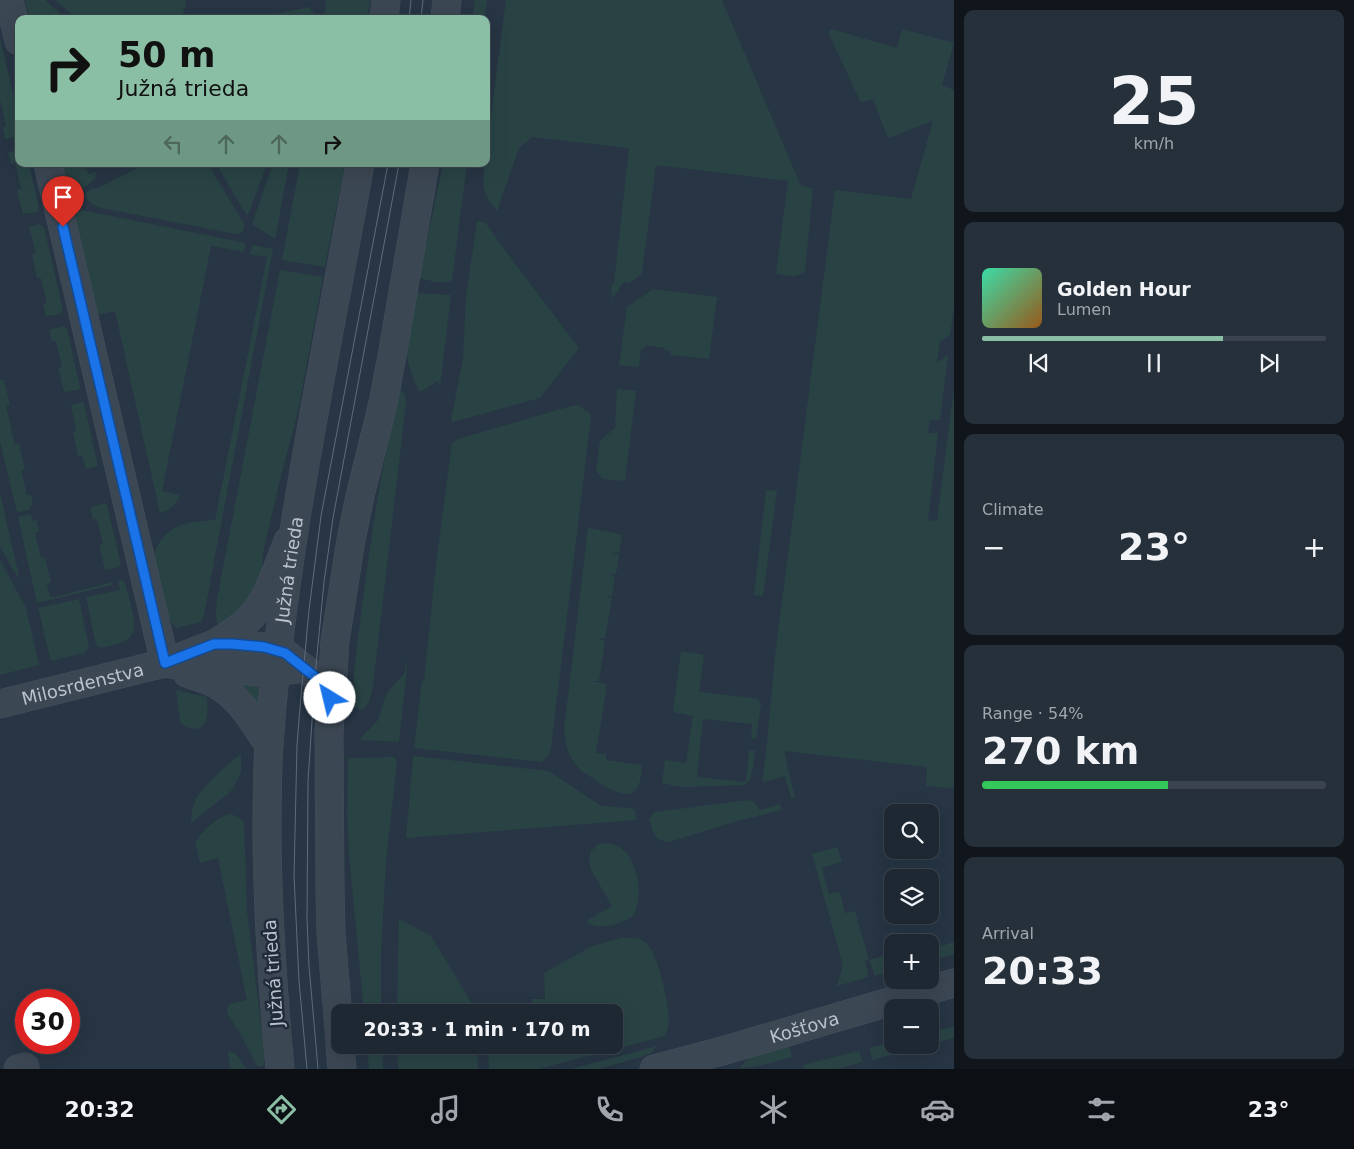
<!DOCTYPE html>
<html lang="en">
<head>
<meta charset="utf-8">
<style>
	body { margin:0; font-family:"DejaVu Sans",sans-serif; background:#25303b; color:#f1f3f6; height:100vh; display:flex; flex-direction:column; font-size:19px; white-space:nowrap }
	* { box-sizing:border-box; margin:0 }
	p { font-size:16px; color:#a0a6ac }
	.icon { flex:none; width:28px; height:28px; fill:none; stroke:currentColor; stroke-width:2; stroke-linecap:round; stroke-linejoin:round }
	.map { position:relative; flex:1; overflow:hidden }
	.drawer { display:flex; flex-direction:column; gap:10px; padding:10px; background:#10161c; width:400px }
	.drawer>* { flex:none }
	.banner { position:absolute; left:15px; top:15px; width:475px; height:152px; border-radius:10px; box-shadow:0 5px 20px #0002,0 0 0 1px #3b444e; background:#8abfa5; color:#111; overflow:hidden }
	.fabs { position:absolute; left:884px; top:804px; display:grid; gap:10px }
	.fabs a { display:grid; place-items:center; width:55px; height:55px; border-radius:10px; background:#1d2833; box-shadow:0 5px 20px #0002,0 0 0 1px #3b444e; font-size:25px }
	.speed { position:absolute; left:15px; top:989px; display:flex; gap:10px; font-size:25px; font-weight:700; text-align:center }
	.speed>* { display:grid; place-content:center; width:65px; height:65px; border-radius:50%; background:#1d2833; box-shadow:0 5px 20px #0002,0 0 0 1px #3b444e; line-height:1 }
	.speed .limit { border:8px solid #d22; background:#fff; color:#111 }
	.pin { position:absolute; display:grid; place-items:center; width:42px; height:42px; color:#fff; margin:-51px -21px; border-radius:50% 50% 50% 0; rotate:-45deg; box-shadow:0 0 5px #0007 }
	.pin .icon { rotate:45deg }
	.me { position:absolute; width:55px; margin:-28px; rotate:324deg; stroke-linejoin:round; filter:drop-shadow(0 0 4px #0008) }
	.turn { display:flex; align-items:center; gap:18px; height:105px; padding:0 20px; font-size:22px }
	.turn .icon { width:65px; height:65px; stroke-width:2.5 }
	.turn b { display:block; font-size:35px; line-height:42px }
	.lanes { display:flex; align-items:center; height:48px; padding:0 20px; background:#0003; justify-content:center; gap:25px; direction:ltr }
	.lanes .off { opacity:.35 }
	.big { font-size:38px; font-weight:700; line-height:1.1 }
	.drawer .widget { flex:1; display:flex; flex-direction:column; justify-content:center; gap:8px; min-width:0; padding:0 18px; border-radius:10px; background:#25303b }
	.drawer .dial { align-items:center; gap:0 }
	.dial b { font-size:65px; line-height:1 }
	.song { display:flex; align-items:center; gap:15px }
	.cover { width:60px; height:60px; border-radius:8px; background:linear-gradient(135deg,hsl(160 70% 55%),hsl(30 70% 35%)) }
	.played { height:5px; border-radius:2px; background:linear-gradient(90deg,#8abfa5 70%,#3b444e 70%) }
	.keys { display:flex; justify-content:space-around; direction:ltr }
	.heat { display:flex; justify-content:space-between; align-items:center; font-size:28px; direction:ltr }
	.charge { height:8px; border-radius:4px; background:linear-gradient(90deg,#34c759 54%,#3b444e 0) }
	.trip { position:absolute; left:331px; top:1004px; width:292px; height:50px; border-radius:10px; background:#1d2833; box-shadow:0 5px 20px #0002,0 0 0 1px #3b444e; font-weight:700; line-height:50px; text-align:center }
	.tabs { display:flex; height:80px; justify-content:space-around; align-items:center; background:#0c1014; color:#a0a6ac }
	.tabs .icon { width:35px; height:35px }
	.tabs .on { color:#8abfa5 }
	.tabs b { font-size:22px; color:#f1f3f6 }
	main { display:flex; flex:1; min-height:0 }
	.map>svg:first-child { display:block }
</style>
</head>
<body>
<main>
<div class="map">
<svg width="954" height="1069" viewBox="0 0 954 1069">
	<rect width="100%" height="100%" fill="#273544"/>
	<!-- green -->
	<g fill="#294345">
		<polygon points="25,0 45,0 66,19 30,19"/>
		<polygon points="55,0 185,0 186,8 183,9 185,19 77,19"/>
		<polygon points="326,0 370,0 368,19 324,19"/>
		<polygon points="475,0 487,0 484,19 472,19"/>
		<path d="M506,0h216l79,186 12,2 -8,83c-8,8 -19,4 -29,3l12,-93 -132,-16 -14,109 -13,9 -5,-1 -12,17 -1,-13 3,-3 15,-135 -97,-11 -13,11 -22,63c-15,-19 -15,-23 -12,-47h1v-10z"/>
		<polygon points="309,7 314,13 313,19 272,19 271,15"/>
		<polygon points="831,29 897,48 902,29 954,43 942,85 954,90 954,307 950,335 940,342 937,363 948,355 940,420 930,420 928,433 938,433 928,520 937,521 954,388 954,787 950,788 926,786 927,767 784,751 795,798 791,798 785,776 765,782 762,781 767,743 775,656 835,190 911,199 933,121 888,138 873,99 861,103 828,32"/>
		<polygon points="0,38 19,118 19,136 5,139 3,127 6,126 0,100"/>
		<polygon points="19,150 19,164 29,164 39,208 37,212 23,214 17,190 21,189 15,163 11,164 8,152"/>
		<path d="M63,164h21l1,6h2l1,4 8,-2 -1,7c-8,5 -16,16 -26,12z"/>
		<path d="M145,164h63l36,60v5l-3,4 -5,1 -135,-26c-9,-4 -25,-12 -8,-20l3,1z"/>
		<polygon points="216,164 267,164 248,215 246,214"/>
		<polygon points="273,164 289,164 275,239 252,224"/>
		<polygon points="300,164 345,164 325,267 282,260"/>
		<path d="M443,164h24l-15,116c-9,6 -23,0 -33,-2z"/>
		<path d="M81,210l165,33 -2,9 -33,-6 -49,245 18,4c-4,10 -10,15 -20,18l-45,-202 -18,4 -22,-98 2,-4z"/>
		<polygon points="477,221 485,222 507,253 579,348 541,397 536,399 453,422 451,421 463,358 466,297"/>
		<path d="M39,224l5,3 19,83c-2,6 -11,5 -17,6l-3,-12 4,-1 -6,-25h-4l-5,-24 4,-1 -7,-26z"/>
		<path d="M253,245l20,4 -69,366 -3,7 -25,6c-11,-11 -12,-24 -15,-38 -3,-9 -6,-18 -7,-26 -1,-19 12,-35 30,-40 10,-3 21,-3 31,-4l52,-263 -17,-3z"/>
		<path d="M280,270l43,7 -25,134 -17,65 -17,71 -3,31 -9,22 -33,29c-4,-10 -3,-20 -2,-30z"/>
		<polygon points="653,289 717,297 709,359 671,355 670,351 665,350 665,348 647,345 641,350 639,367 619,365 627,307"/>
		<path d="M416,293l35,2 -11,93 -2,-7 -16,10h-3c-6,-11 -11,-27 -13,-40z"/>
		<polygon points="64,326 67,329 80,387 78,390 64,392 58,368 62,367 56,341 52,341 49,330"/>
		<polygon points="0,380 4,380 10,405 6,406 15,445 19,444 25,469 21,470 27,495 31,495 33,505 29,507 30,510 17,512 0,441"/>
		<path d="M400,389l5,5 1,9 -33,282c-2,10 -3,21 -13,25l-5,-3 -2,-3c0,-37 6,-74 11,-111 8,-67 20,-134 33,-200l1,-3z"/>
		<polygon points="617,389 636,391 625,481 603,479 596,471 600,441 615,428"/>
		<polygon points="83,402 84,404 98,466 86,469 82,456 78,456 73,432 76,430 71,405"/>
		<path d="M578,405l12,8 1,4 -40,331c-2,6 -4,11 -10,14l-127,-14 8,-67h2l12,-117 16,-121 6,-4 113,-33z"/>
		<polygon points="766,490 777,491 763,596 754,595"/>
		<polygon points="0,493 19,576 18,578 0,546"/>
		<polygon points="103,504 106,504 107,506 121,564 119,567 105,570 99,545 103,544 97,519 93,519 90,507"/>
		<polygon points="31,514 32,521 36,520 39,532 35,533 41,558 45,558 51,582 47,584 50,597 55,597 112,582 112,585 37,603 18,517"/>
		<path d="M588,528l28,5v1l6,1 -3,18 -4,-1 -1,1 5,2 -3,19h-5v1l4,1 -3,20h-5l5,2 -7,41 -5,-1v1l5,2 -3,20 -6,-1 6,2 -3,19h-7l15,3 -11,69 10,1v6l36,5c-1,8 -1,20 -7,26 -12,10 -36,-9 -46,-15 -4,-3 -9,-6 -12,-10 -9,-10 -12,-23 -13,-36z"/>
		<polygon points="0,560 26,608 39,665 0,675"/>
		<path d="M123,580l2,3c3,13 15,44 5,54 -6,7 -21,9 -29,11l-5,-3 -10,-48 34,-7 -2,-9z"/>
		<polygon points="79,599 89,648 84,653 51,661 38,608"/>
		<path d="M681,651l23,4 -5,37 54,6 5,1 3,5 -5,35 -5,-1 1,-14 -49,-5 -6,58 49,5 3,-32 6,1c-2,11 -1,29 -11,34l-59,2 -10,-1 -13,-3 3,-23 21,3 7,-47 -20,-4z"/>
		<polygon points="408,659 399,742 359,740 378,720 385,697 389,690 404,674"/>
		<polygon points="232,675 260,683 258,717"/>
		<path d="M176,690l31,7c0,7 2,17 -1,24 -5,13 -20,8 -26,0z"/>
		<path d="M241,754v18l-9,18 -41,33c0,-8 1,-16 5,-24 3,-8 36,-40 45,-45z"/>
		<polygon points="413,756 549,771 601,806 631,808 635,810 637,820 406,838"/>
		<polygon points="394,757 397,762 386,862 381,952 381,1012 364,1012 349,854 347,814 348,758"/>
		<path d="M748,800l6,2 6,8 20,-6 2,6 -48,12 -65,20c-16,-2 -15,-9 -20,-23l6,-7z"/>
		<path d="M231,814l11,5 2,4 3,88 17,139v15c-3,2 -5,2 -8,-1l-15,-29 -13,-20 -1,-6 3,-5 17,-4 -29,-142 -18,5 -5,-21c9,-11 21,-26 36,-28z"/>
		<path d="M608,843c5,1 10,2 14,6 15,12 20,39 15,57 0,0 -2,6 -2,7 -8,11 -38,19 -49,8l26,-15 -22,-38 -1,-10 2,-7 8,-7z"/>
		<polygon points="837,847 842,862 822,868 829,894 840,892 845,913 855,911 869,960 892,953 892,971 875,976 869,960 865,961 868,972 868,977 837,986 843,965 812,854"/>
		<polygon points="399,919 431,936 477,1012 397,1012"/>
		<path d="M622,938c9,0 16,-1 23,4 13,9 24,63 24,79 0,5 -2,10 -4,15l-126,33h-50l-1,-22 45,-2h82v-33h-83v-13h13l-1,-26 48,-27z"/>
		<polygon points="954,942 954,954 930,961 930,959 938,957 935,948"/>
		<polygon points="954,1026 954,1038 935,1043 932,1032"/>
		<path d="M788,1042l4,15c-14,4 -40,12 -53,11l17,-16z"/>
		<polygon points="892,1042 892,1045 925,1046 872,1060 869,1048"/>
		<polygon points="367,1045 382,1045 383,1069 369,1069"/>
		<polygon points="397,1045 477,1045 478,1069 398,1069"/>
		<polygon points="657,1046 651,1053 641,1057 599,1069 571,1069"/>
		<path d="M228,1051c9,1 13,10 18,18h-16z"/>
		<polygon points="859,1051 863,1062 837,1069 804,1069 803,1065"/>
	</g>
	<g fill="none" stroke-linecap="round" stroke-linejoin="round">
		<defs>
			<g id="minor">
				<polyline points="9,0 19,41"/>
				<polyline points="48,164 165,663"/>
				<path d="M214,644c13,-8 27,-16 37,-27 18,-19 27,-52 37,-76"/>
				<polyline points="171,664 269,673 297,669"/>
				<path d="M187,673c10,4 22,7 32,13 22,13 36,39 50,59"/>
				<path id="s1" d="M0,704l165,-41 49,-19h19l31,3 21,6 34,27 12,18"/>
				<polyline points="18,1069 25,1067"/>
				<path id="s2" d="M654,1069l68,-18 232,-68"/>
			</g>
			<g id="tertiary">
				<polyline points="384,19 386,0"/>
				<polyline points="445,19 447,0"/>
				<polyline points="340,1041 331,933 330,889 329,732 335,641 351,540 360,496 383,403 392,356 425,164"/>
				<polyline points="340,1045 342,1069"/>
				<path id="s3" d="M280,1069c-7,-76 -12,-152 -13,-229 0,-32 0,-64 2,-96 14,-196 57,-388 91,-580"/>
			</g>
		</defs>
		<!-- minor casing -->
		<use href="#minor" stroke="#45505d" stroke-width="29"/>
		<!-- tertiary casing -->
		<use href="#tertiary" stroke="#45505d" stroke-width="29"/>
		<!-- minor -->
		<use href="#minor" stroke="#3b4753" stroke-width="28"/>
		<!-- tertiary -->
		<use href="#tertiary" stroke="#3b4753" stroke-width="28"/>
		<!-- tram -->
		<g stroke="#5e6b7a" stroke-width="1">
			<polyline points="409,19 411,0"/>
			<polyline points="421,19 423,0"/>
			<polyline points="307,1069 299,981 294,876 297,745 300,707 309,610 321,516 388,164"/>
			<polyline points="318,1069 309,966 307,919 308,781 315,676 324,582 333,518 399,164"/>
		</g>
	</g>
	<g fill="none" stroke-linecap="round" stroke-linejoin="round">
		<defs>
			<polyline id="route" points="63,227 165,663 214,644 232,644 264,647 285,653 319,680 330,698"/>
		</defs>
		<!-- route casing -->
		<use href="#route" stroke="#114b97" stroke-width="12"/>
		<!-- route -->
		<use href="#route" stroke="#1a73e8" stroke-width="9"/>
	</g>
	<g text-anchor="middle" dominant-baseline="central" stroke-width="5" stroke-linejoin="round" paint-order="stroke">
		<!-- street labels -->
		<g font-size="18" fill="#b9c2cd" stroke="#202c39">
			<text stroke="none"><textPath href="#s3" startOffset="501">Južná trieda</textPath></text>
			<text stroke="none"><textPath href="#s1" startOffset="85">Milosrdenstva</textPath></text>
			<text transform="translate(273 973) rotate(-94)">Južná trieda</text>
			<text stroke="none"><textPath href="#s2" startOffset="156">Košťova</textPath></text>
		</g>
	</g>
</svg>
<div class="fabs">
<a><svg class="icon" aria-label="search" viewBox="0 0 24 24"><circle cx="10" cy="10" r="6"/><path d="M15 15l6 6"/></svg></a>
<a><svg class="icon" aria-label="layers" viewBox="0 0 24 24"><path d="M12 4l9 5-9 5-9-5zM3 14l9 5 9-5"/></svg></a>
<a>+</a>
<a>−</a>
</div>
<div class="speed"><div class="limit">30</div></div>
<div class="pin" style="left:63px;top:227px;background:#d93025"><svg class="icon" aria-label="arrive" viewBox="0 0 24 24"><path d="M6 21V4h12l-3 4 3 4H6"/></svg></div>
<svg class="me" style="left:330px;top:698px" viewBox="-20 -20 40 40"><circle r="19" fill="#fff"/><path d="M0-13L10 11 0 6-10 11z" fill="#1a73e8"/></svg>
<div class="trip">20:33 · 1 min · 170 m</div>
<div class="banner">
<div class="turn"><svg class="icon" aria-label="right" viewBox="0 0 24 24"><path d="M7 20v-9h11M14 6l5 5-5 5"/></svg><div><b>50 m</b>Južná trieda</div></div>
<div class="lanes"><svg class="icon off" aria-label="left" viewBox="0 0 24 24"><path d="M17 20v-9H6M10 6l-5 5 5 5"/></svg><svg class="icon off" aria-label="ahead" viewBox="0 0 24 24"><path d="M12 20V5M6 11l6-6 6 6"/></svg><svg class="icon off" aria-label="ahead" viewBox="0 0 24 24"><path d="M12 20V5M6 11l6-6 6 6"/></svg><svg class="icon" aria-label="right" viewBox="0 0 24 24"><path d="M7 20v-9h11M14 6l5 5-5 5"/></svg></div>
</div>
</div>
<section class="drawer">
<div class="widget dial"><b>25</b><p>km/h</p></div>
<div class="widget">
<div class="song"><i class="cover"></i><div><b>Golden Hour</b><p>Lumen</p></div></div>
<div class="played"></div>
<div class="keys"><svg class="icon" aria-label="previous" viewBox="0 0 24 24"><path d="M18 5L8 12l10 7zM5 5v14"/></svg><svg class="icon" aria-label="pause" viewBox="0 0 24 24"><path d="M8 5v14M16 5v14"/></svg><svg class="icon" aria-label="next" viewBox="0 0 24 24"><path d="M6 5l10 7-10 7zM19 5v14"/></svg></div>
</div>
<div class="widget"><p>Climate</p>
<div class="heat"><a>−</a><b class="big">23°</b><a>+</a></div>
</div>
<div class="widget"><p>Range · 54%</p><b class="big">270 km</b><div class="charge"></div></div>
<div class="widget"><p>Arrival</p><b class="big">20:33</b></div>
</section>
</main>
<nav class="tabs">
<b>20:32</b>
<svg class="icon on" aria-label="directions" viewBox="0 0 24 24"><path d="M12 3l9 9-9 9-9-9zM9 14v-3h6M13 9l2 2-2 2"/></svg>
<svg class="icon" aria-label="music" viewBox="0 0 24 24"><path d="M9 18V5l10-2v13"/><circle cx="6" cy="18" r="3"/><circle cx="16" cy="16" r="3"/></svg>
<svg class="icon" aria-label="phone" viewBox="0 0 24 24"><path d="M5 4h4l2 5-3 2q2 4 5 5l2-3 5 2v4C11 20 4 13 5 4z"/></svg>
<svg class="icon" aria-label="climate" viewBox="0 0 24 24"><path d="M12 3v18M4 7l16 10M4 17L20 7"/></svg>
<svg class="icon" aria-label="car" viewBox="0 0 24 24"><path d="M5 17H2v-5l4-1 3-4h7l3 4 3 1v5h-3M9 17h6M6 11h13"/><circle cx="7" cy="17" r="2"/><circle cx="17" cy="17" r="2"/></svg>
<svg class="icon" aria-label="filters" viewBox="0 0 24 24"><path d="M4 7h16M4 17h16"/><circle cx="9" cy="7" r="2"/><circle cx="15" cy="17" r="2"/></svg>
<b>23°</b>
</nav>
</body>
</html>
